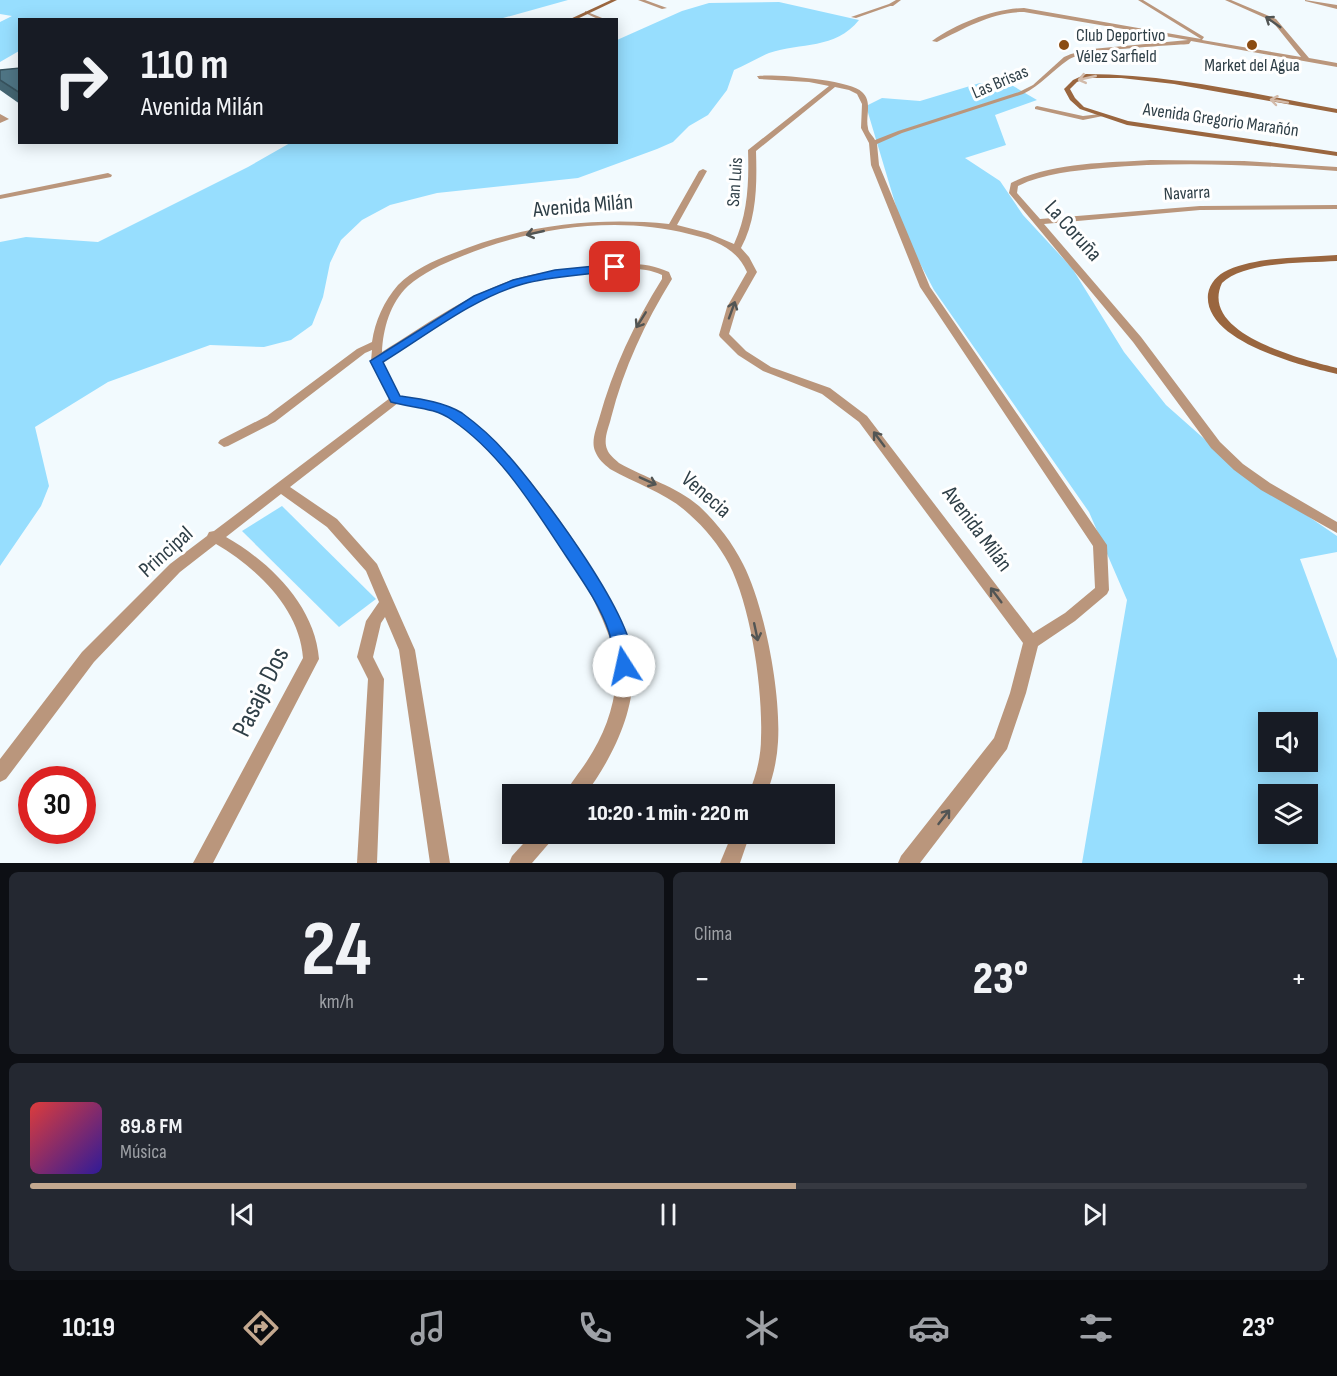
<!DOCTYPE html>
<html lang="es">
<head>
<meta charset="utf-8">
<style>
	body { margin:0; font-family:"Sofia Sans Condensed",sans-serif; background:#242831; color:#f1f3f6; height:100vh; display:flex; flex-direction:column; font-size:22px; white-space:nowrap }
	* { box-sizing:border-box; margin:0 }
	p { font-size:20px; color:#9ea1a6 }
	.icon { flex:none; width:33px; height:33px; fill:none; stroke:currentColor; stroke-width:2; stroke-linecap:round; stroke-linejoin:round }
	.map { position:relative; height:863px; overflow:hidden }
	.sheet { display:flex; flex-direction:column; gap:9px; padding:9px; background:#0d0f14; flex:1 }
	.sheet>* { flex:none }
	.top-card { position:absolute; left:18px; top:18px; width:600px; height:126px; border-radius:0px; box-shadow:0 3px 15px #0003; background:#171b24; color:#f1f3f6; overflow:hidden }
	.controls { position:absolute; left:1258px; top:712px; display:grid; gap:12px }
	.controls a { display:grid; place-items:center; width:60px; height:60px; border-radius:0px; background:#171b24; box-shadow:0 3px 15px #0003; font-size:30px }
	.speed { position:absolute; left:18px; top:766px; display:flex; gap:12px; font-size:30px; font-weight:700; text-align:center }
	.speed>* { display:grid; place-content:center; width:78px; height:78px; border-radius:50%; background:#171b24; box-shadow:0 3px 15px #0003; line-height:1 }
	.speed .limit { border:9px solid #d22; background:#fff; color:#111 }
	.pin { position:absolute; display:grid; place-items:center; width:51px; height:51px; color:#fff; margin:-26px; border-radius:12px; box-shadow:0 3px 9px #0006 }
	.me { position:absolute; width:66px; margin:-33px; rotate:350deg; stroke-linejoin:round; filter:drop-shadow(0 0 4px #0008) }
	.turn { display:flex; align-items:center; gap:21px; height:126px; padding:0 24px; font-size:27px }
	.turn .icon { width:78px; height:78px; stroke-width:2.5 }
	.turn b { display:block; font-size:42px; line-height:51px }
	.big { font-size:45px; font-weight:800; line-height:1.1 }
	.sheet .card { flex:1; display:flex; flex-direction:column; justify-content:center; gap:9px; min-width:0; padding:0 21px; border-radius:9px; background:#242831 }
	.sheet .dial { align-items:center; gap:0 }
	.dial b { font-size:78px; line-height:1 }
	.song { display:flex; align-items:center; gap:18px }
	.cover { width:72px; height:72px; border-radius:9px; background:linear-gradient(135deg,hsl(0 70% 55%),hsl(250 70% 35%)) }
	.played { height:6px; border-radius:3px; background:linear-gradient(90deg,#c3a88f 60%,#363941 60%) }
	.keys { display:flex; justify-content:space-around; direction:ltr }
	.heat { display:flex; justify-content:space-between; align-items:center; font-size:33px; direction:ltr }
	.sheet .tiles { flex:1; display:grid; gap:9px; grid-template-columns:1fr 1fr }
	.card:last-child { grid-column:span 2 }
	.trip { position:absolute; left:502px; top:784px; width:333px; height:60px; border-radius:0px; background:#171b24; box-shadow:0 3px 15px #0003; font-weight:800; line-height:60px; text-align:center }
	.tabs { display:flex; height:96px; justify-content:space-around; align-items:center; background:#090b0e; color:#9ea1a6 }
	.tabs .icon { width:42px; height:42px }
	.tabs .selected { color:#c3a88f }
	.tabs b { font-size:27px; color:#f1f3f6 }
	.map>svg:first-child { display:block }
</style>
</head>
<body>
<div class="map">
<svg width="1337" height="863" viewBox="0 0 1337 863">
	<rect width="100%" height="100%" fill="#f2fafe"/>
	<!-- green -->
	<g fill="#97defe" fill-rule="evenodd">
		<polygon points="0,0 568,0 496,20 20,20 19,51 0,62 0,22 12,16 0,14"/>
		<path d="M779,2l80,18c-24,30 -58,22 -90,33 -12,5 -23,12 -35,17l-7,20 -19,25 -19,11 -16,16 -16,7 -79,29 -141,15 -47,12 -28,15 -21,20 -11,23 -7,34 -11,28 -21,15 -27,7 -54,-2 -102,37 -73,45 14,59 -8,20 -41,60v-324l26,-5 72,5 150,-75 42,-24 326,-1 1,-102 65,-29 27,-8z"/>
		<path d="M980,83h28l29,17 -42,15 11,30 -41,13 35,23 23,34 49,53 52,84 42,53 70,62 101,69v16l-37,7 37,100v204h-255l45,-263 -38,-88 -155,-222 -30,-57 -38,-127 16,-8 38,3zM1269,723h39v39h-39zM1269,795h39v39h-39z"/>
		<polygon points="282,506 376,599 339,627 242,531"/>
	</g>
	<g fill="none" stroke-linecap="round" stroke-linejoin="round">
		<!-- lane -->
		<g fill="#ba967c" fill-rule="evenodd">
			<polygon points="889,4 893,5 856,18 851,17"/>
			<polygon points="0,114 9,119 0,123"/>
		</g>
		<!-- street -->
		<g fill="#ba967c" fill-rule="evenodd">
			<polygon points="638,0 645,0 667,8 662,9"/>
			<polygon points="896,0 901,0 893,6 889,6 889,4"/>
			<path d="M1138,0h5l61,37 -2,3 99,17 -29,-36 -47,-21h6l45,19 33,39 28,5v4l-146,-26 -2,3c-24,2 -105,5 -121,16 -16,11 -27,25 -45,34l-121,39 -25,11 2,21 51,122 177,258 2,45 -2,4 -32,27 -37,25 -12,47 -19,56 -87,114h-22l3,-7 93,-118 16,-45 13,-50 -164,-221 -37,-28 -59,-23 -25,-16 -18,-18 -1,-2 8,-28 20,-35c-11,-25 -33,-32 -58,-38 -74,-19 -160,-6 -229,23 -18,7 -37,16 -52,29 -18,17 -25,43 -26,66 43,-27 85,-57 133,-73 27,-8 55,-10 82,-13 25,-3 49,-5 72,6l3,7c-27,44 -48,88 -61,139 -2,9 -8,21 -4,31 2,6 8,10 12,14 26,15 57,23 80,43 18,17 33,36 44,58 22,43 38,129 35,178 -1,18 -5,36 -12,53h-18c8,-18 13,-38 13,-57 2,-49 -10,-131 -32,-174 -10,-19 -24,-36 -40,-50 -22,-21 -53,-30 -79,-45 -6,-5 -12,-10 -15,-18 -4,-10 1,-22 4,-32 14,-51 35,-95 63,-140v-4c-20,-9 -42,-6 -63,-4 -26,3 -52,5 -77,13 -51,16 -95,49 -139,77l4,13 13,22c20,3 43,6 61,17 57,37 163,184 171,252 5,45 -21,95 -47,130h-20c5,-12 15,-23 22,-34 16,-24 27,-52 29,-81 1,-14 -2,-30 -7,-44 -24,-65 -71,-132 -118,-182 -12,-13 -25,-27 -41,-37 -15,-9 -34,-11 -52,-14l-108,84 47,32 40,45 38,86 35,213h-20l-31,-213 -14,-33 -4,6 -8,34 11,22 -7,184h-20l11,-184 -11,-22 9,-36 13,-19 -13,-31 -39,-44 -46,-33 -55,43c44,25 89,69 93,122l-106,204h-20l110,-205c-3,-49 -46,-90 -87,-114l-36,28 -86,90 -88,117 -6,3v-23l82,-107 88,-88 37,-28 2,-4 5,-1 176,-133 -19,-37 1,-11 -7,3 -90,69 -47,24 -4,1 -6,-4 2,-3 47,-24 90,-67 15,-7c3,-21 12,-41 26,-57 15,-15 37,-25 56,-32 68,-28 142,-36 215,-29l30,-53 4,-2 4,2 -30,54 31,8 26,11c14,-30 15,-62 14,-94l81,-64 -20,-4 -50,-3 -2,-3c18,-2 94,4 105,16 11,10 3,24 6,36 0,4 5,8 7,12l23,-9 121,-39 14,-7 31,-28 7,-3 21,-5 96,-9 -164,-28c-32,0 -59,16 -87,30l-5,-1c26,-18 61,-32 92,-33l177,31zM835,87l14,3 8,4 5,10 -1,24 8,15 2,22 49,122 173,259 2,42 -30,25 -32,20 -166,-217 -37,-28 -59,-21 -25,-16 -17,-17 8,-27 20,-35 -8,-15 -8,-9c16,-30 16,-64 15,-97z"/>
			<polygon points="1305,0 1337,5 1337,9 1305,1"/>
			<polygon points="585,11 607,20 600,20 585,13"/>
			<polygon points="1037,106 1083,116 1100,114 1103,116 1083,120 1035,109 1035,107"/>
			<path d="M1151,160l93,1 93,6v4c-78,-6 -156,-10 -234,-3 -29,3 -59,5 -85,18l-1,7 23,26 160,-13 137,-1v4l-137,1 -156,14 97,113 79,105 23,22 27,19 67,39v11l-76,-43 -27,-20 -23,-22 -78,-106 -124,-149 2,-10c42,-21 94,-20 140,-23z"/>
			<polygon points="108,173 112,175 111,177 0,199 0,195"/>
			<polygon points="532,834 553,834 551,841 532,863 509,863 512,856"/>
			<polygon points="732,834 750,834 740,863 720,863"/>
		</g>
		<!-- secondary -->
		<g fill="#9a663f" fill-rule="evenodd">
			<polygon points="611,0 617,0 575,20 568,20"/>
			<path d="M1086,74c84,0 168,20 251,35v4l-163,-29 -53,-6h-34l-10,4 -7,7 5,9 9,9 44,14 209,31v4l-210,-31 -47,-16 -10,-9 -6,-11 9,-9z"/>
			<path d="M1337,255v6c-31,2 -93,0 -115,22 -24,51 82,77 115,85v6c-33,-8 -134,-32 -129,-80 2,-11 9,-19 20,-24 33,-14 74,-12 109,-15z"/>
		</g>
	</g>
	<!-- wall -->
	<polygon fill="#446572" points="20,68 20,104 0,90 0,70"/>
	<!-- building -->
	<polygon fill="#4f7585" stroke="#37525d" stroke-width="1.5" points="20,68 20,93 0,80 0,70"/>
	<!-- one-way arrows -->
	<defs><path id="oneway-shaft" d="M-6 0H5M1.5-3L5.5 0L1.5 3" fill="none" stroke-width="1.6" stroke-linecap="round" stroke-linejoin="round" transform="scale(1.5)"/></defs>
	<g stroke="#525554">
		<use href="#oneway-shaft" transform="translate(1273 22) rotate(-145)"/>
		<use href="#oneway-shaft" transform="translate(535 233) rotate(167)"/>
		<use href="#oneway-shaft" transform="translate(732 310) rotate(-70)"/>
		<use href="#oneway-shaft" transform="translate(641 320) rotate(122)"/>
		<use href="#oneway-shaft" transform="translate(879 439) rotate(-127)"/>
		<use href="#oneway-shaft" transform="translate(648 481) rotate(24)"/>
		<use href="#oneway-shaft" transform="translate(996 595) rotate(-127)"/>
		<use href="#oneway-shaft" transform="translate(756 632) rotate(78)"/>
		<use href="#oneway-shaft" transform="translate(944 817) rotate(-52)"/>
	</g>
	<g stroke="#d2baa9">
		<use href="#oneway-shaft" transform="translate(1087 78) rotate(167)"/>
		<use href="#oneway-shaft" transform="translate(1279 101) rotate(-170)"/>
	</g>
	<!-- route -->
	<path fill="#1a73e8" stroke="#114b97" stroke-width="1.5" d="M615,264l3,1v4c-31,7 -63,6 -95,15 -50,14 -96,51 -140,78l17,34c21,3 44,6 62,17 15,11 32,26 44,40 29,32 143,179 125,219l-7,2 -6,-2c-6,-13 -5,-27 -9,-40 -9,-27 -27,-52 -43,-76 -32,-48 -65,-103 -114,-136 -18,-13 -40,-12 -61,-18l-21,-41 104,-65 39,-16 42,-10z"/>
	<!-- markers -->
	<g fill="#8b4c12" stroke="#fff" stroke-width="2">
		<circle cx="1064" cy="45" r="6"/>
		<circle cx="1252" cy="45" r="6"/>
	</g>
	<g text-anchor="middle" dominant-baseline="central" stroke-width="6" stroke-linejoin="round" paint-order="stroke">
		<!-- far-poi labels -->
		<g font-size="18" fill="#2f3f47" stroke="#fff" text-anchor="start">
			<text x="1076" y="35">Club Deportivo<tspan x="1076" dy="21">Vélez Sarfield</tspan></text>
			<text x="1252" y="65" text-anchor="middle">Market del Agua</text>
		</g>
		<!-- far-street labels -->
		<g font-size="18" fill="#2f3f47" stroke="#fff">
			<text transform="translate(1000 82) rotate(-23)">Las Brisas</text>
			<text transform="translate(1221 120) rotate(8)">Avenida Gregorio Marañón</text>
			<text transform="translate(735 182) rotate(-86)">San Luis</text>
			<text transform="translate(1187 193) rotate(-3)">Navarra</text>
		</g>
		<!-- street labels -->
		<g font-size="22" fill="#2f3f47" stroke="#fff">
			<text transform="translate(583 206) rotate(-5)">Avenida Milán</text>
			<text transform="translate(1073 231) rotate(48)">La Coruña</text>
			<text transform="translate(706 495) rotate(41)">Venecia</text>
			<text transform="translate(977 529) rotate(53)">Avenida Milán</text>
			<text transform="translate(166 552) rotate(-42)">Principal</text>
		</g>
		<!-- near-street labels -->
		<g font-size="27" fill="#2f3f47" stroke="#fff">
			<text transform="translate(261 692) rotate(-64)">Pasaje Dos</text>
		</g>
	</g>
</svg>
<div class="controls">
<a><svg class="icon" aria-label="sound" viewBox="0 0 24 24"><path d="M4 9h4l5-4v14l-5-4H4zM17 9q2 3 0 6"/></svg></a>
<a><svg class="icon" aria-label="layers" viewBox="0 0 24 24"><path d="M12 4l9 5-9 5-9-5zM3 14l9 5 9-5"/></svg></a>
</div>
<div class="speed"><div class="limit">30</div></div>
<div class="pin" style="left:615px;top:267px;background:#d93025"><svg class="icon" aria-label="arrive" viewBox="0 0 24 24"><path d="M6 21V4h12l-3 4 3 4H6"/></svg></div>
<svg class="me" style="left:624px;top:666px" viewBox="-20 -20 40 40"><circle r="19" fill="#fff"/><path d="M0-13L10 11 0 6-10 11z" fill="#1a73e8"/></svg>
<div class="trip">10:20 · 1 min · 220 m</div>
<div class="top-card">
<div class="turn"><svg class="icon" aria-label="right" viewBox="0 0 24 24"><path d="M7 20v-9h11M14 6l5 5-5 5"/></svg><div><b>110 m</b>Avenida Milán</div></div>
</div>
</div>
<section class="sheet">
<div class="tiles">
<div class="card dial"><b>24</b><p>km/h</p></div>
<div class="card"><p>Clima</p>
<div class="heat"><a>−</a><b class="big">23°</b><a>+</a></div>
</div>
<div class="card">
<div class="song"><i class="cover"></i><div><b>89.8 FM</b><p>Música</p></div></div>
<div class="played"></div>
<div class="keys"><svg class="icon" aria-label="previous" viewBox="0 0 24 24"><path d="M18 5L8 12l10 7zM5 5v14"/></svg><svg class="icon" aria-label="pause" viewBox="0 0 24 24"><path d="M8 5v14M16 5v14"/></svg><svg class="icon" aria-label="next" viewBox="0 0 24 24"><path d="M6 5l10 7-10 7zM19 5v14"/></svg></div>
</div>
</div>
</section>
<nav class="tabs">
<b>10:19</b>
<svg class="icon selected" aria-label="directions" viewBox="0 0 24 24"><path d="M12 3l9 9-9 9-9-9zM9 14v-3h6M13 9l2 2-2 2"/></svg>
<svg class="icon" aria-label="music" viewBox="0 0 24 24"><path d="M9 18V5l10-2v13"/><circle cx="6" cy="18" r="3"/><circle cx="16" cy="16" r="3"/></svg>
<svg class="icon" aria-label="phone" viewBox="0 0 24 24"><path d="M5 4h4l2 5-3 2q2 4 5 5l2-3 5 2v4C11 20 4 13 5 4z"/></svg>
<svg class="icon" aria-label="climate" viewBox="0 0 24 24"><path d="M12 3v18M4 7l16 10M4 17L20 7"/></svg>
<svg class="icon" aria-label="car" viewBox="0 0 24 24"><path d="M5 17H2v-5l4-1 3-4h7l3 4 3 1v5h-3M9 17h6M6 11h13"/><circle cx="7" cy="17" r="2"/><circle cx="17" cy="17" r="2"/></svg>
<svg class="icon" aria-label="filters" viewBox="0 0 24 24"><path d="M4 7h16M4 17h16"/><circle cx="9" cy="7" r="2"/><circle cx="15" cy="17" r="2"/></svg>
<b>23°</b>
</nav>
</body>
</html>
